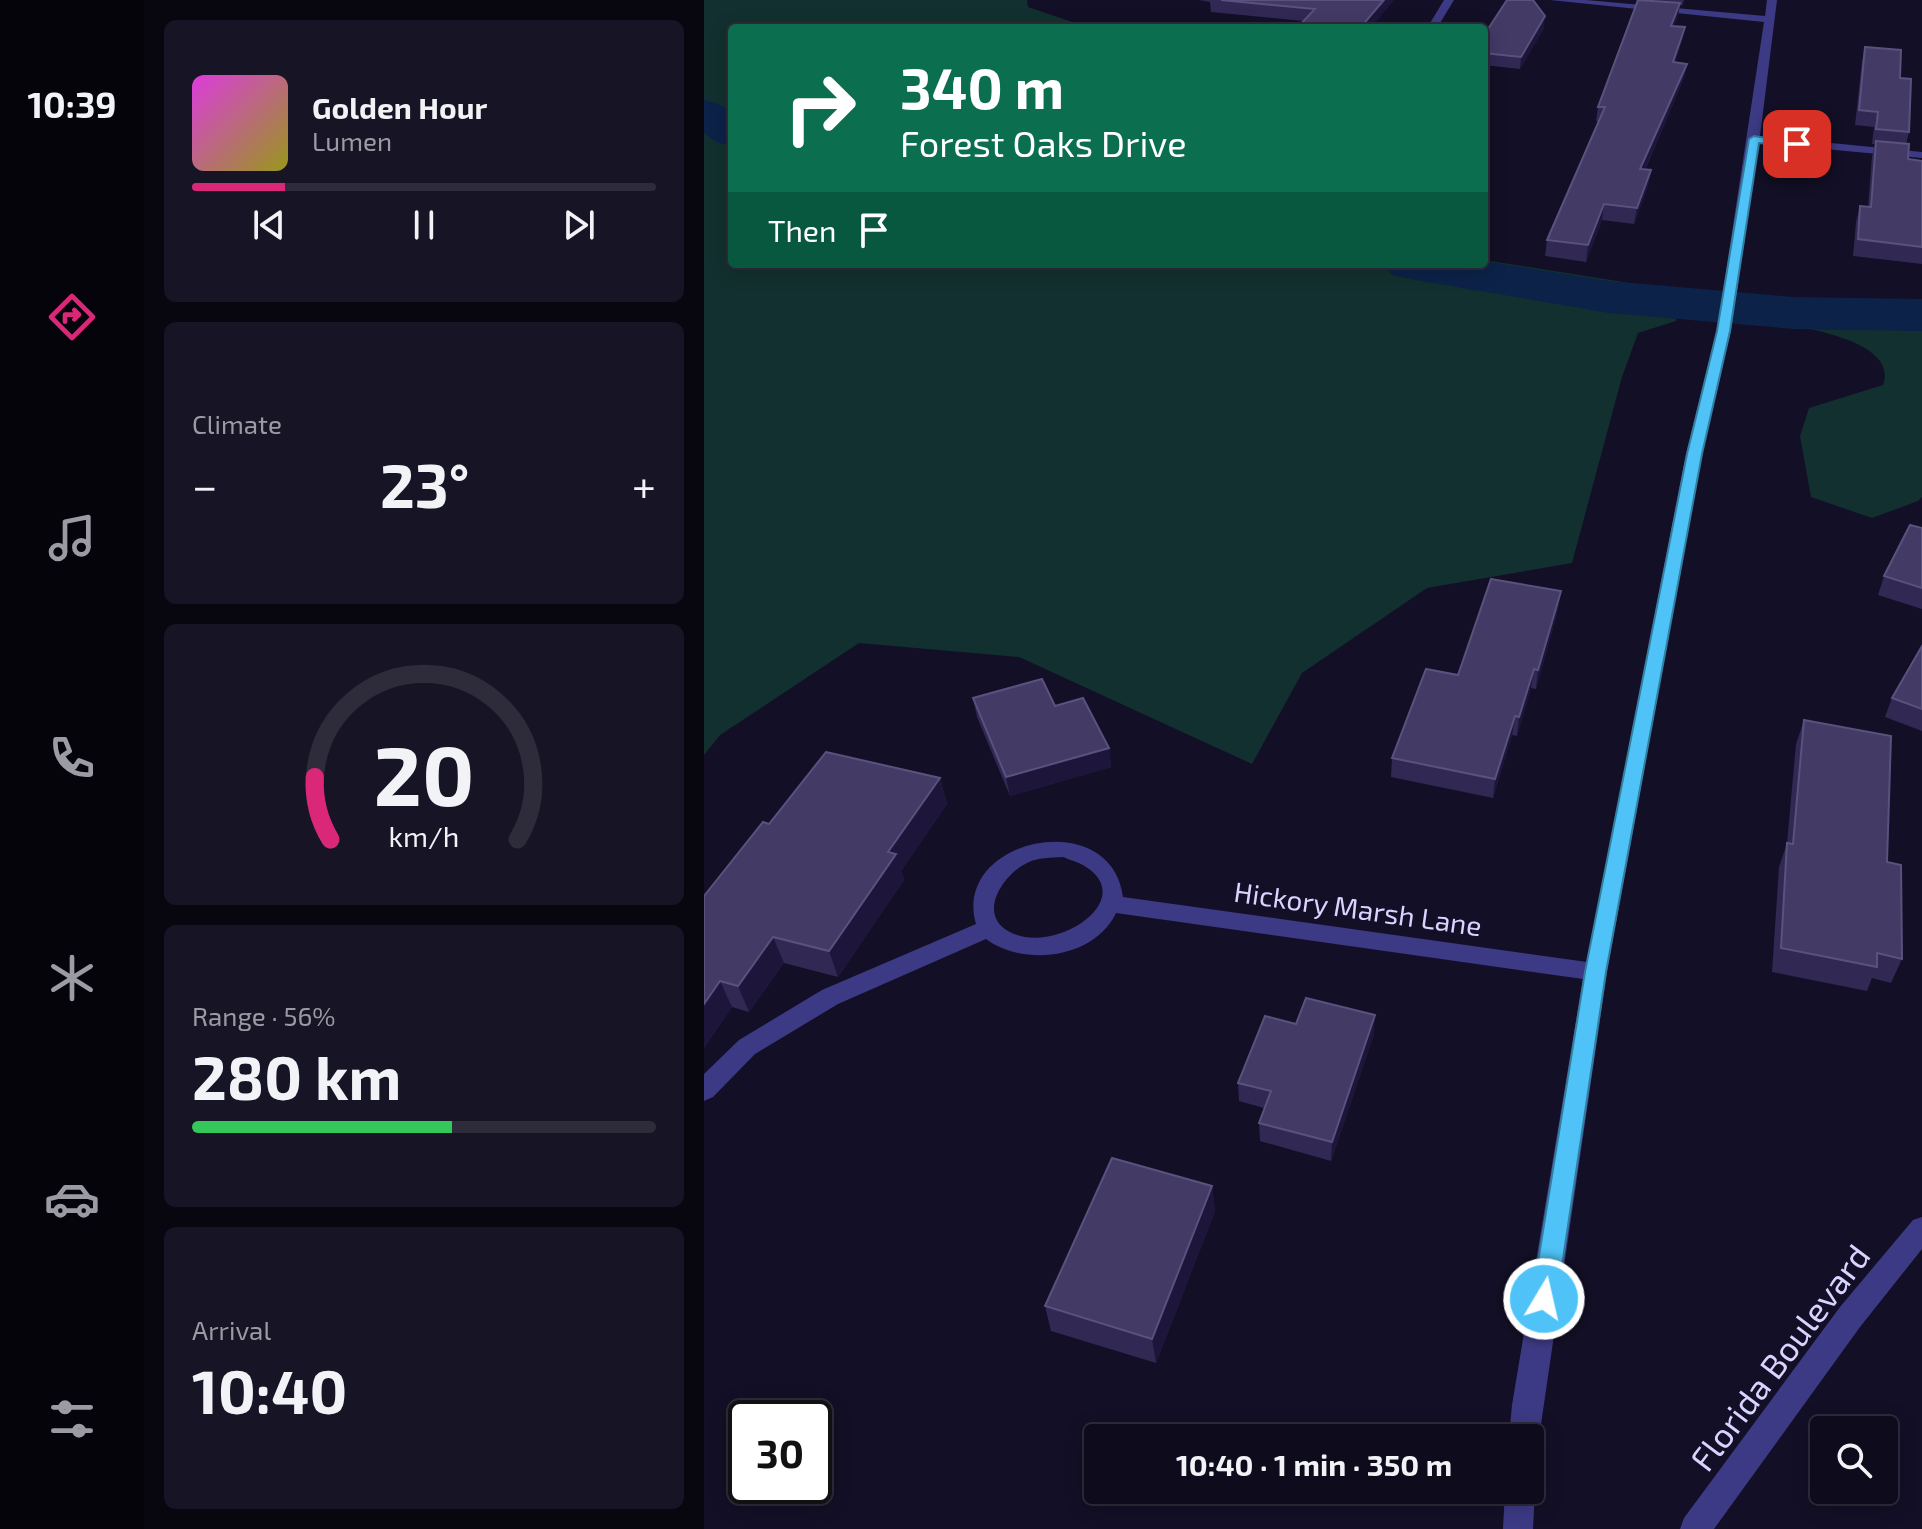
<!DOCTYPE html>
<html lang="en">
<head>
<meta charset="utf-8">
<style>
	body { margin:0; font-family:"Exo 2",sans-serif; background:#171425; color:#f1f3f6; height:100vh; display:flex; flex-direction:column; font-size:30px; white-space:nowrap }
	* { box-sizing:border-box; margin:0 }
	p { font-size:26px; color:#9b9ba3 }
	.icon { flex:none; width:44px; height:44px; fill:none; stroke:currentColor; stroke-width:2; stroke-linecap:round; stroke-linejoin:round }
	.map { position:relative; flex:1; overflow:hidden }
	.sheet { display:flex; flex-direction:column; gap:20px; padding:20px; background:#08060f; width:560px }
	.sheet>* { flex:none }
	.guide { position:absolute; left:24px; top:24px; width:760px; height:244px; border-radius:8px; box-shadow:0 4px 20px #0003,0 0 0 2px #2e2b3b; background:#0b6e4f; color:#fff; overflow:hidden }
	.controls { position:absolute; left:1106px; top:1416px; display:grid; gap:16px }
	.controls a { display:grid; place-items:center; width:88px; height:88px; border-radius:8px; background:#0e0b1c; box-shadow:0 4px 20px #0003,0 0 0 2px #2e2b3b; font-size:40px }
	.speed { position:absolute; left:24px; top:1400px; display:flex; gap:16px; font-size:40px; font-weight:700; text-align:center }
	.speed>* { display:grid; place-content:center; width:104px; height:104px; border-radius:50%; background:#0e0b1c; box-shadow:0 4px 20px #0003,0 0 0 2px #2e2b3b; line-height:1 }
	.speed .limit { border:4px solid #111; border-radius:12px; background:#fff; color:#111 }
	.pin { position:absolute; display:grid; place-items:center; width:68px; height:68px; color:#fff; margin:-34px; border-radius:16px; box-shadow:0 4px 12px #0006 }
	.me { position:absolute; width:88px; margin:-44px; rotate:9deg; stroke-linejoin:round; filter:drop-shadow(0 0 6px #0008) }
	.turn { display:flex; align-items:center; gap:28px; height:168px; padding:0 40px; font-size:36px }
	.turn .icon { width:104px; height:104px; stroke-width:2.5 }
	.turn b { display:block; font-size:56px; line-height:68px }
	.then { display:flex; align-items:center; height:76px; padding:0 40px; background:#0003; gap:16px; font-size:30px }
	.big { font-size:60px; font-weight:700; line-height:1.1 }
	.sheet .card { flex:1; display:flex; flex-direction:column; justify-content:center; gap:12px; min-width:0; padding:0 28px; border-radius:12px; background:#171425 }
	.sheet .dial { align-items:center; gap:0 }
	.dial svg { height:208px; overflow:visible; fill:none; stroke:#2e2b3b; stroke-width:7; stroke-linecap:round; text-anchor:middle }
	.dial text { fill:#f1f3f6; stroke:none }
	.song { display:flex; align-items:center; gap:24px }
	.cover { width:96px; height:96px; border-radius:12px; background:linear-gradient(135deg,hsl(300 70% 55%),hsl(60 70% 35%)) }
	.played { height:8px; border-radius:4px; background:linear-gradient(90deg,#db2777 20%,#2e2b3b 20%) }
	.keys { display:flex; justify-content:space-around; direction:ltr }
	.heat { display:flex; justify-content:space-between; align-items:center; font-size:44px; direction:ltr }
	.charge { height:12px; border-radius:6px; background:linear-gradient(90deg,#34c759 56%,#2e2b3b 0) }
	.trip { position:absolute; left:380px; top:1424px; width:460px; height:80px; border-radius:8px; background:#0e0b1c; box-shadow:0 4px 20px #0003,0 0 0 2px #2e2b3b; font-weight:700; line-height:80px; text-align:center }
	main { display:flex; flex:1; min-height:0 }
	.menu { display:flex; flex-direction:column; width:144px; justify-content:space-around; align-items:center; background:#06040b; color:#9b9ba3 }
	.menu .icon { width:56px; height:56px }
	.menu .current { color:#db2777 }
	.menu b { font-size:36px; color:#f1f3f6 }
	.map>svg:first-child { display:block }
</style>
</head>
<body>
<main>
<nav class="menu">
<b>10:39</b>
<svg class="icon current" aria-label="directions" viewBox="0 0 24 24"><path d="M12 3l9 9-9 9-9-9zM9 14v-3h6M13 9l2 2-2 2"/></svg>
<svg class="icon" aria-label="music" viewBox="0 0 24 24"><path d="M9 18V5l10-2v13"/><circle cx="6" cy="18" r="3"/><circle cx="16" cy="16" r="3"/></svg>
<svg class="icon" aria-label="phone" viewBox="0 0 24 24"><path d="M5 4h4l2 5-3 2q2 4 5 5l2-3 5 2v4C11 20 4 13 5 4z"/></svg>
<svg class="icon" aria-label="climate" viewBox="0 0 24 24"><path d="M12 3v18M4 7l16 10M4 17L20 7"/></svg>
<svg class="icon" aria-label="car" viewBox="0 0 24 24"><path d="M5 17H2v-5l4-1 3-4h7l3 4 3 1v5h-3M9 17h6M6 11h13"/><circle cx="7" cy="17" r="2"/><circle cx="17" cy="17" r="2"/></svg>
<svg class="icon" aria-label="filters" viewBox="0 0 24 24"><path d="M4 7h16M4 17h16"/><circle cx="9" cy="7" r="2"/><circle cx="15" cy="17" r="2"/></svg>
</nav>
<section class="sheet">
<div class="card">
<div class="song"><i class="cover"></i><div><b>Golden Hour</b><p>Lumen</p></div></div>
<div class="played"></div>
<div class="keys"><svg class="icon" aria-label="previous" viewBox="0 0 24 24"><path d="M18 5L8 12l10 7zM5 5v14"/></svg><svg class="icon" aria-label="pause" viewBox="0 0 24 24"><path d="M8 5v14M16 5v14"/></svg><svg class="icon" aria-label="next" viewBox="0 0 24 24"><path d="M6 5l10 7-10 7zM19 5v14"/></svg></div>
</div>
<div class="card"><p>Climate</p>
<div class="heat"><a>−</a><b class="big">23°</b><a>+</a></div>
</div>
<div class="card dial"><svg viewBox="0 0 100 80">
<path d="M14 69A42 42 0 1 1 86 69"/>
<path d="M14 69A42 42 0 0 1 8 45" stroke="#db2777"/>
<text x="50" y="56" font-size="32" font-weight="700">20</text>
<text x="50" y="72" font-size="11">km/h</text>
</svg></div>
<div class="card"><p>Range · 56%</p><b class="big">280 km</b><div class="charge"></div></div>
<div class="card"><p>Arrival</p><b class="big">10:40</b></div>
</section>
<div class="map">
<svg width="1218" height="1529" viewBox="0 0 1218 1529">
	<rect width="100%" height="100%" fill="#130f26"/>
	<!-- green -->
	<g fill="#12302f">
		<polygon points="0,0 323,0 324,7 386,28 28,28 28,264 780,264 780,260 977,291 972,321 934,333 918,377 868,563 723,588 598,673 548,764 315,657 155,643 16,735 0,755"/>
		<path d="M1065,296l70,11 32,-7 51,4v193l-4,4 -46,17 -61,-21 -11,-61 9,-28 74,-23c17,-47 -91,-59 -120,-65z"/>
	</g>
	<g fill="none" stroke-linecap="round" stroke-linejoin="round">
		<!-- river -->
		<g fill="#0c2248" fill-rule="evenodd">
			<polygon points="0,100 15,104 28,113 28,146 12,142 0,133"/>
			<polygon points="780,261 905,281 1089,297 1218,299 1218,331 1089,329 905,313 706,279 688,275 680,264 780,264"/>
		</g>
		<!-- minor -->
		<g fill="#3d3a85" fill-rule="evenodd">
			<polygon points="740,0 750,0 733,28 723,28"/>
			<path d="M846,0h36l179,16 2,-16h10l-17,136 162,16v6l-163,-15 -28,188 -29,123 -95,518 -68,466 -5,10 -4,2v-12h-21l3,-33 71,-426 -467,-66c-22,46 -92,54 -130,26l-148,65 -83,50 -42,43 -9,4v-27l35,-34 83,-50 154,-66c-25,-85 135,-120 147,-27l464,65 99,-508 31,-123 47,-309zM359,857c7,3 16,5 23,10 53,34 -34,90 -78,64 -31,-18 -4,-57 19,-68 11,-6 24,-5 36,-6z"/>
			<polygon points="1218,1217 1218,1249 1156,1327 1010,1529 976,1529 980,1518 1136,1307 1209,1220"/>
			<polygon points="826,1479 831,1490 829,1529 799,1529 801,1490 826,1490"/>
		</g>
	</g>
	<!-- wall -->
	<g fill="#312854">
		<polygon points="495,0 690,0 599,21 507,12 506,2"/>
		<polygon points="934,0 980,0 978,6 976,5 974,16 970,26 981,27 978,41 971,62 983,64 980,78 941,170 947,170 944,186 930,224 898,220 882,262 841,256 843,240 895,122 892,121 894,107"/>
		<polygon points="840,28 816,69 780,65 780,35"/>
		<polygon points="1161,47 1196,78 1205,132 1202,144 1204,159 1218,161 1218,264 1149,256 1152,222 1156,206 1164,207 1168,156 1171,144 1168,144 1170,127 1151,125 1158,61"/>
		<polygon points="1218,528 1218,609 1174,595 1180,576"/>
		<polygon points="854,610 832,689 827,688 813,736 808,735 789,798 687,777 688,758"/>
		<polygon points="1218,646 1218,731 1181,717 1188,698"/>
		<polygon points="269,698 351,706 405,748 407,767 306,796 273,717"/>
		<polygon points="1100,720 1183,862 1198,959 1187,983 1168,978 1163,991 1068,972 1075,867 1083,843 1092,744"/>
		<polygon points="236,778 243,804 197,871 200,880 134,977 80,963 45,1012 28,1007 0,1048 0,896"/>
		<polygon points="592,1024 670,1034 627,1161 556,1141 555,1123 560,1108 535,1101 534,1083"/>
		<polygon points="508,1186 511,1211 452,1363 347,1331 341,1306"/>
	</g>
	<!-- shaded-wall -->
	<g fill="#1d163a">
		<polygon points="680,0 690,0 667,28 656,28"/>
		<polygon points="976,3 974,16 965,40 967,26"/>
		<polygon points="841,16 840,28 816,69 817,57"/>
		<polygon points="981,27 978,41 967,76 969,62"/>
		<polygon points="983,64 980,78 934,185 936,169"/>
		<polygon points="947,170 944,186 930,224 933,208"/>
		<polygon points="900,204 898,220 882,262 884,245"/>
		<polygon points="857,591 854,610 832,689 834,670"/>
		<polygon points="830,669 827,688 813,736 815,717"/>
		<polygon points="811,716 808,735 789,798 791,779"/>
		<polygon points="405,748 407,767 306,796 302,777"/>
		<polygon points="236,778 243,804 197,871 200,880 134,977 125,951 184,852"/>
		<polygon points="69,937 80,963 45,1012 34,986"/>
		<polygon points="16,981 28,1007 0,1048 0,1004"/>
		<polygon points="671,1015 670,1034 627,1161 628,1142"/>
		<polygon points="508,1186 511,1211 452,1363 448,1339"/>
	</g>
	<!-- building -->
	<g fill="#433a66" stroke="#5a527e" stroke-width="2">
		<polygon points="517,0 680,0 656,28 593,28 611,9"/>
		<polygon points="803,0 829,0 841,16 817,57 780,53 780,35"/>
		<polygon points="934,0 976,3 967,26 981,27 969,62 983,64 936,169 947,170 933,208 900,204 884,245 843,240 901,107 894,107"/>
		<polygon points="1161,47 1197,50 1196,78 1207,79 1205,132 1172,129 1174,112 1155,110"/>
		<polygon points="1172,141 1205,144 1204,159 1218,161 1218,247 1154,239 1156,206 1167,207"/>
		<polygon points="1206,525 1218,528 1218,588 1180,576"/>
		<polygon points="787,579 857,591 834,670 830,669 815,717 811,716 791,779 688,758 722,669 754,675"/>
		<polygon points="1218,646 1218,709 1188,698"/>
		<polygon points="338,679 351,706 379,698 405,748 302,777 269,698"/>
		<polygon points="1100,720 1187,736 1183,862 1197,865 1198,959 1173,953 1173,967 1077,948 1083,843 1089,844"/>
		<polygon points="122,752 236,778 184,852 192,854 125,951 69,937 34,986 16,981 0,1004 0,896 59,822 65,824"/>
		<polygon points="602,998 671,1015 628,1142 555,1123 567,1091 534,1083 561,1016 592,1024"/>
		<polygon points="408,1158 508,1186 448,1339 341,1306"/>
	</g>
	<!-- route -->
	<polygon fill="#4fc3f7" stroke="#337fa1" stroke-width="2" points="1050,136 1098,144 1093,147 1055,143 1026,331 998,454 902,972 853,1299 849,1307 840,1311 832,1307 828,1299 881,972 983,454 1013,331 1045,139"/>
	<g text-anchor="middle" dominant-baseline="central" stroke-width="8" stroke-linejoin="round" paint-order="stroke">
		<!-- street labels -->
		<g font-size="28" fill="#d9d4ff" stroke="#130f26">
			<text transform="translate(654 908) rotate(8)">Hickory Marsh Lane</text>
		</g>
		<!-- near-street labels -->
		<g font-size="34" fill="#d9d4ff" stroke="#130f26">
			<text transform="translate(1075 1357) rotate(-53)">Florida Boulevard</text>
		</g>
	</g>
</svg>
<div class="controls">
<a><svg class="icon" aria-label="search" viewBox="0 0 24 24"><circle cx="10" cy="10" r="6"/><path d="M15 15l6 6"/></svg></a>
</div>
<div class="speed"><div class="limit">30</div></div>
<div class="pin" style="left:1093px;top:144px;background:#d93025"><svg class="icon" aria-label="arrive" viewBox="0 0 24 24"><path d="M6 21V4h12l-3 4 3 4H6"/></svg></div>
<svg class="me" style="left:840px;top:1299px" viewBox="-20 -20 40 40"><circle r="17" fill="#4fc3f7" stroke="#fff" stroke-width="3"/><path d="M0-11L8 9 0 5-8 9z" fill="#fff"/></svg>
<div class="trip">10:40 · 1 min · 350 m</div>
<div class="guide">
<div class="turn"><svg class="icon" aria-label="right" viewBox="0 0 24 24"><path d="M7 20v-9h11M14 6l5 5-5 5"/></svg><div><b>340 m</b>Forest Oaks Drive</div></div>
<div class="then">Then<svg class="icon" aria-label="arrive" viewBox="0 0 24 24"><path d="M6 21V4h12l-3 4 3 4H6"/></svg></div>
</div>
</div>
</main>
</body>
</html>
